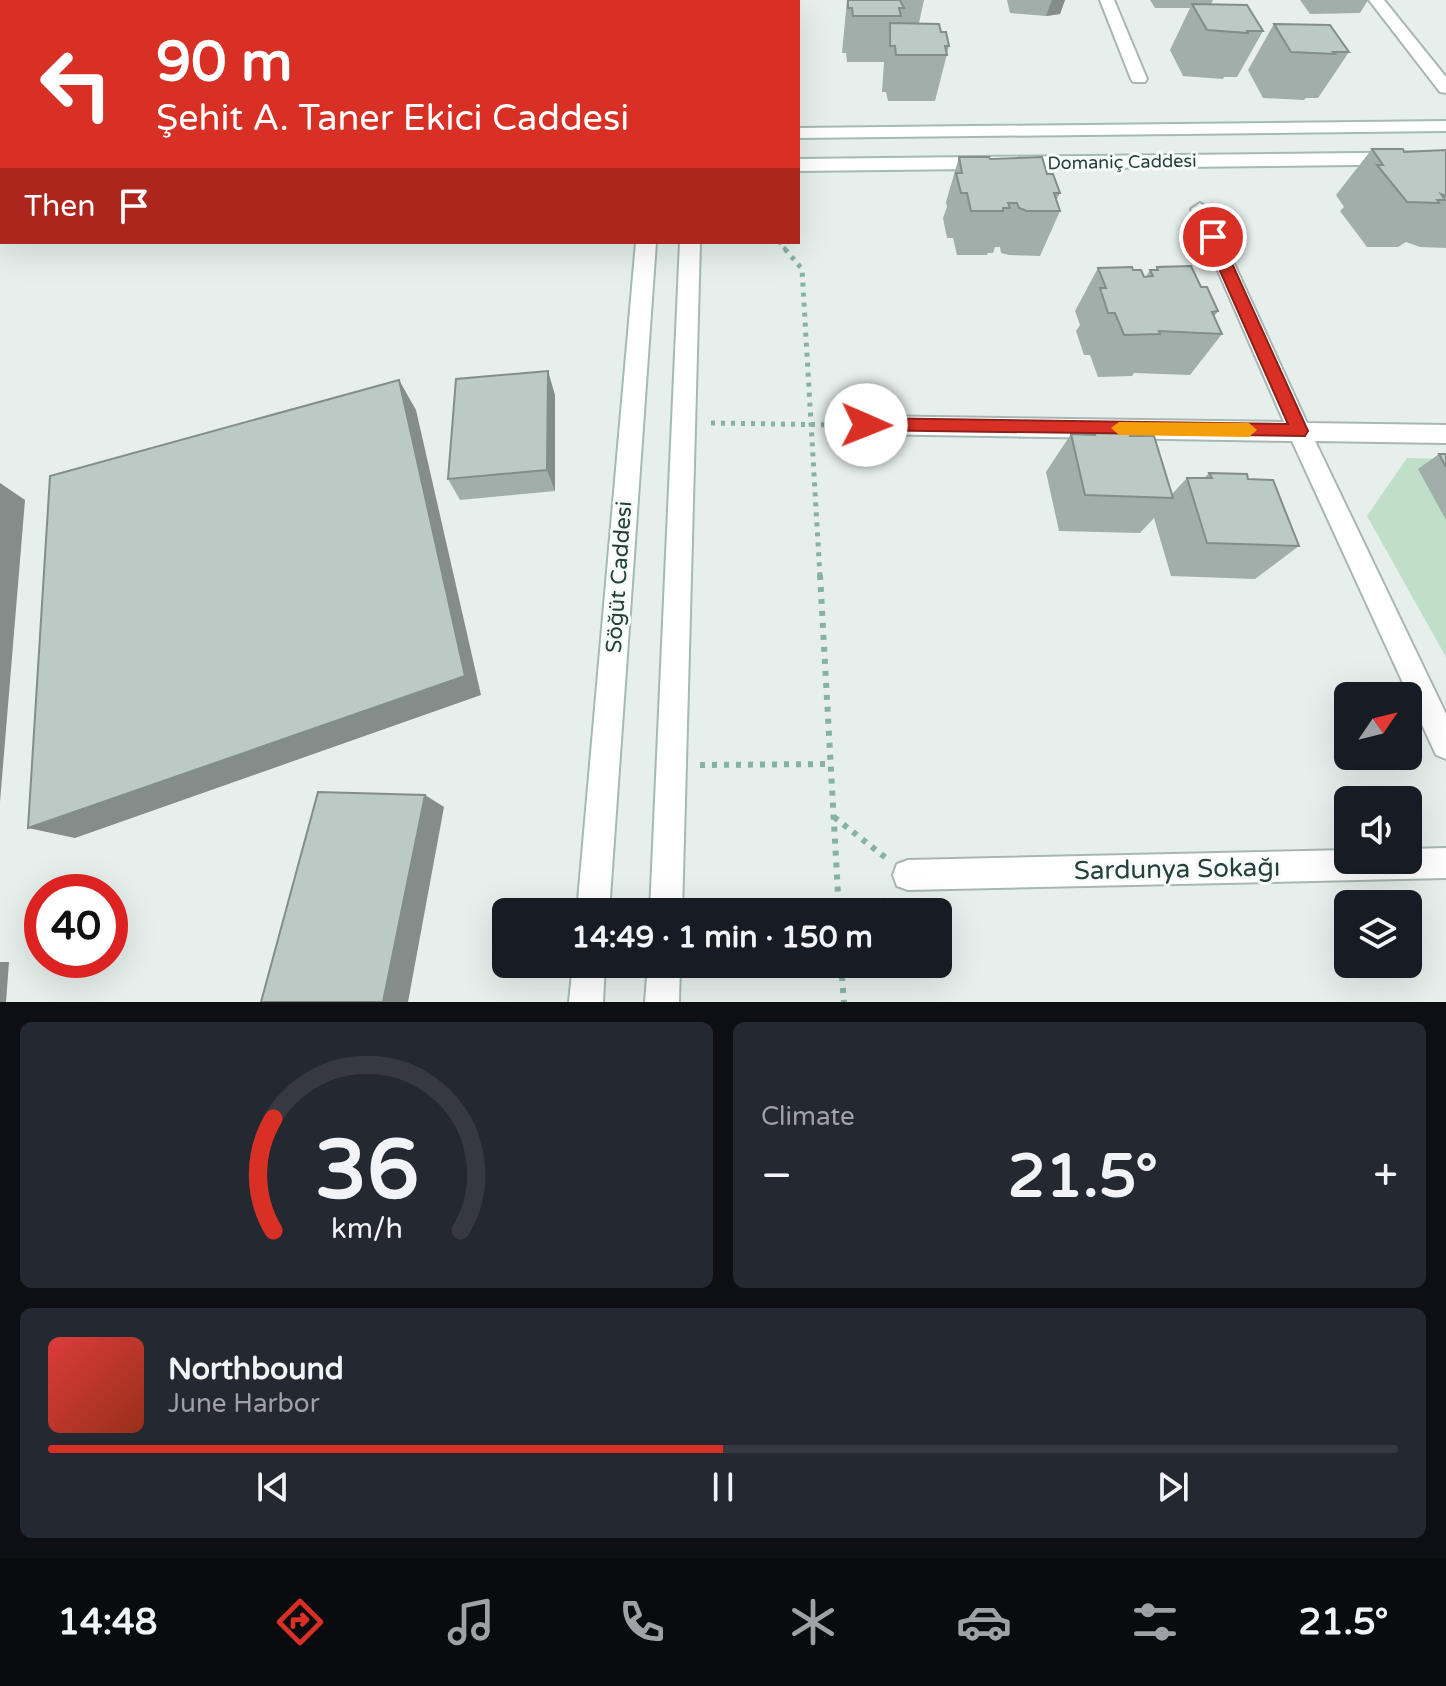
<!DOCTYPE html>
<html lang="en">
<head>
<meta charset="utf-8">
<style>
	body { margin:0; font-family:"Varela Round",sans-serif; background:#242831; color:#f1f3f6; height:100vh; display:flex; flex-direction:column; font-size:30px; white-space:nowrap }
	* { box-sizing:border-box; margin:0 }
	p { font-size:26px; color:#9ea1a6 }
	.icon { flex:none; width:44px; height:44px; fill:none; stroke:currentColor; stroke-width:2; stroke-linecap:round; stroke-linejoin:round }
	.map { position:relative; height:1002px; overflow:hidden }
	.sheet { display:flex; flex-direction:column; gap:20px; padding:20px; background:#0d0f14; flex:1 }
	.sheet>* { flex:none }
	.guide { position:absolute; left:0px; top:0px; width:800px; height:244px; box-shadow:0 8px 32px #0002; background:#d93025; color:#fff; overflow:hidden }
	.needle { width:52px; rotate:55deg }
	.buttons { position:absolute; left:1334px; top:682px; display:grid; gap:16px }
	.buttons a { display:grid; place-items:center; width:88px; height:88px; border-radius:12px; background:#171b24; box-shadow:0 8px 32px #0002; font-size:40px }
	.speed { position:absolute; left:24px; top:874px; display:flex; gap:16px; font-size:40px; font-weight:700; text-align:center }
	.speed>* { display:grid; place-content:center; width:104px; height:104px; border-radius:50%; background:#171b24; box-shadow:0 8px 32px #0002; line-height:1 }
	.speed .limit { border:12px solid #d22; background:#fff; color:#111 }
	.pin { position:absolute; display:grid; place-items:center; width:68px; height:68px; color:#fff; margin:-34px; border:4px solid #fff; border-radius:50%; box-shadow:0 2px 8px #0007 }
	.me { position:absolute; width:88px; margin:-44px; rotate:91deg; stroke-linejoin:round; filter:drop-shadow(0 0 6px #0008) }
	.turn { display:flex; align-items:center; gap:28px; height:168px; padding:0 24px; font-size:36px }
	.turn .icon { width:104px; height:104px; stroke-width:2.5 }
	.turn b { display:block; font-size:56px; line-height:68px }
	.then { display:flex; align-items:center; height:76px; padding:0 24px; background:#0003; gap:16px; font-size:30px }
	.big { font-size:60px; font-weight:700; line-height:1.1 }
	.sheet .tile { flex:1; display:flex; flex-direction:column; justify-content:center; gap:12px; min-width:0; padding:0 28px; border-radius:12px; background:#242831 }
	.sheet .dial { align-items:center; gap:0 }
	.dial svg { height:208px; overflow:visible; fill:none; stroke:#363941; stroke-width:7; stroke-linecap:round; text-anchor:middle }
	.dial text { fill:#f1f3f6; stroke:none }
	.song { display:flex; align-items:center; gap:24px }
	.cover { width:96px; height:96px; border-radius:12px; background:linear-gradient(135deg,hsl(0 70% 55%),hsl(10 70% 35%)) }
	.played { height:8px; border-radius:4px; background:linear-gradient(90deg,#d93025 50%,#363941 50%) }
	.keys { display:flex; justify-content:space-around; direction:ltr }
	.heat { display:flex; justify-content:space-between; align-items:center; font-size:44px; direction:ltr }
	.sheet .tiles { flex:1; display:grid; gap:20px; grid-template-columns:1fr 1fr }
	.tile:last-child { grid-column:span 2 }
	.trip { position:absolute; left:492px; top:898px; width:460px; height:80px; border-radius:12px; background:#171b24; box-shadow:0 8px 32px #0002; font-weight:700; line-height:80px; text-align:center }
	.tabs { display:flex; height:128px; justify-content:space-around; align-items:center; background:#090b0e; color:#9ea1a6 }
	.tabs .icon { width:56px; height:56px }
	.tabs .current { color:#d93025 }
	.tabs b { font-size:36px; color:#f1f3f6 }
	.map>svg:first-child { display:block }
</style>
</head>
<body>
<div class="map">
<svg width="1446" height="1002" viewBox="0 0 1446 1002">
	<rect width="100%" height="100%" fill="#e6efeb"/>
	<!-- green -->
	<polygon fill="#bfdfc9" points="1407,458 1446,459 1446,657 1367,516"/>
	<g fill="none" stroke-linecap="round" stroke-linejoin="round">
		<defs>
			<g id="minor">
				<polygon points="1369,0 1384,0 1446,77 1446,93 1440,92"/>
				<polygon points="1446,848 1446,878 908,890 897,886 893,875 897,864 908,860 1348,850 1348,860 1408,860 1408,849"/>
			</g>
			<g id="tertiary">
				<rect x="292" y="0" width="14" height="2"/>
				<polygon points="1100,0 1114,0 1147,79 1145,82 1133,82 1131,79"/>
				<polygon points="1200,203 1209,209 1307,423 1446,425 1446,443 1315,441 1446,714 1446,759 1436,755 1292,441 866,434 858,431 855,425 858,419 866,416 1284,422 1191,209"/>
			</g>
			<g id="secondary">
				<rect x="657" y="0" width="14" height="2"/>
				<rect x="692" y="0" width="14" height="2"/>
				<polygon points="1446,121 1446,131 798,138 798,128"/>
				<polygon points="1446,152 1446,164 798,171 798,159"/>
				<polygon points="636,242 656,242 609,912 577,912"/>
				<polygon points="680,242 700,242 682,912 650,912"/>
				<polygon points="573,964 605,964 603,1002 569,1002"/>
				<polygon points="648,964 680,964 679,1002 645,1002"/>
			</g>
		</defs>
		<!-- minor casing -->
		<use href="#minor" stroke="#a8b7b3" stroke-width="4"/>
		<!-- tertiary casing -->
		<use href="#tertiary" stroke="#a8b7b3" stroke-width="4"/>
		<!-- secondary casing -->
		<use href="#secondary" stroke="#a4bab4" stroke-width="4"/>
		<!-- path-far2 -->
		<polyline stroke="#86b2a6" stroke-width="4" stroke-dasharray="3 4" stroke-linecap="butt" points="779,242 787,251"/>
		<!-- path-far1 -->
		<g stroke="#86b2a6" stroke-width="5" stroke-dasharray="4 6" stroke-linecap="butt">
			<polyline points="785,249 802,269 820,577"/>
			<polyline points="711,423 841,425"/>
		</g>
		<!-- path -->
		<g stroke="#86b2a6" stroke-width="6" stroke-dasharray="5 7" stroke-linecap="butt">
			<polyline points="820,575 839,912"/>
			<polyline points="700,765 830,764"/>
			<polyline points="834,817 886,858"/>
			<polyline points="874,912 888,897"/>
			<polyline points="841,964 844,1002"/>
		</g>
		<!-- minor -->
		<use href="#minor" fill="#fff" fill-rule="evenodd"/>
		<!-- tertiary -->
		<use href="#tertiary" fill="#fff" fill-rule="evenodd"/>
		<!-- secondary -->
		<use href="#secondary" fill="#fff" fill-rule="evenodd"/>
	</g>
	<!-- wall -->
	<g fill="#a1aea9">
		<polygon points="407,0 578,0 577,2 407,2"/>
		<polygon points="847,0 924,0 919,23 941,32 949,46 935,101 888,101 886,92 882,92 884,62 847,62 846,53 842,53"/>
		<polygon points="1007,0 1065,0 1060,14 1046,16 1010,13"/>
		<polygon points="1150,0 1213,0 1211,4 1263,31 1237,77 1224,77 1223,79 1183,76 1170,50 1190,8 1155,8"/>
		<polygon points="1300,0 1368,0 1360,13 1310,14"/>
		<polygon points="1274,24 1349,52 1318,98 1306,98 1304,100 1263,98 1248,70"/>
		<polygon points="1372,149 1404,152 1446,150 1446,248 1420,247 1406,242 1398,247 1367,247 1340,211 1344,207 1336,195"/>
		<polygon points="959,157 990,159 1047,174 1060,193 1056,201 1060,211 1040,256 1009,255 1001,253 1000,247 995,247 993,253 988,253 987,255 957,255 953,238 947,238 943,218 947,207 946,202"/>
		<polygon points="1157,267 1201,287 1218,311 1214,317 1222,334 1190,375 1134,373 1132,376 1098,377 1090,355 1084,355 1076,331 1080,325 1075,311 1098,268 1133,270 1144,277 1146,277 1150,270 1155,270"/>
		<polygon points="555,395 555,491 460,500 448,479"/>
		<polygon points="1093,430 1130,436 1172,494 1187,478 1204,478 1209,473 1248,479 1299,546 1255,579 1171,576 1154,518 1140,533 1059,531 1046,472 1071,434 1090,435"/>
		<polygon points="1439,454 1446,454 1446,520 1418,469"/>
	</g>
	<!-- shaded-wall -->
	<g fill="#838d89">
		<polygon points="0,0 105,0 93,2 2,2 2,18 0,18"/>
		<polygon points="565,0 578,0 577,2 564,2"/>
		<polygon points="1052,0 1065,0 1060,14 1046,16"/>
		<polygon points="548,371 555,395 555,491 547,470"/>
		<polygon points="399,380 416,410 481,695 75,838 28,828"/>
		<polygon points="0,483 25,500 0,802"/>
		<polygon points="425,795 444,807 408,1002 383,1002"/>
		<polygon points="0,962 9,962 6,1002 0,1002"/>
	</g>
	<!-- building -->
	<g fill="#bbcac4" stroke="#838d89" stroke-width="2">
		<rect x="155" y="0" width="71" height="2"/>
		<polygon points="484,0 565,0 564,2 483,2"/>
		<polygon points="848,0 900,0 904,8 899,8 901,16 853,16 852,8 848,8"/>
		<polygon points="1192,4 1247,5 1263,31 1247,31 1248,33 1207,30"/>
		<polygon points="890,23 939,24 941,32 946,32 949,46 945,46 947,55 896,55 895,46 890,46"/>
		<polygon points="1274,24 1330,25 1349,52 1333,52 1335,54 1291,52"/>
		<polygon points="1372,149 1403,149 1404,152 1446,150 1446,196 1441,194 1445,200 1437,200 1439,203 1407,202 1377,165 1383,165"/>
		<polygon points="959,157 989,157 990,159 1042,157 1047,174 1053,174 1060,193 1054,193 1060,211 1027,211 1019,208 1017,203 1008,203 1010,208 1003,208 1003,211 971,211 967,193 961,193 956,173 962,173"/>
		<polygon points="1191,266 1201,287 1207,287 1218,311 1212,312 1222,334 1159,331 1160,334 1124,335 1115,313 1108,313 1100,288 1106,288 1098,268 1132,267 1133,270 1141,270 1144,277 1153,276 1150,270 1158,270 1157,267"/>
		<polygon points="548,371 547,470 448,479 456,379"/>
		<polygon points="399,380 465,676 28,828 50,476"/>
		<polygon points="1093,430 1129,430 1130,436 1154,436 1173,498 1085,495 1071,434 1095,435"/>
		<polygon points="1439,454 1446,454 1446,467"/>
		<polygon points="1209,473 1247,474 1248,479 1273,480 1299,546 1207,543 1187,478 1212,478"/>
		<polygon points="318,792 425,795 383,1002 261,1002"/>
	</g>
	<!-- route -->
	<polygon fill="#d93025" stroke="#8d1f18" stroke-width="2" points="1213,232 1220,237 1308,431 1305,436 860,430 858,425 866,418 1288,424 1205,237"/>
	<!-- slow -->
	<polygon fill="#f59e0b" points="1119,422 1249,423 1257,430 1249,437 1119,435 1111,428"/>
	<g text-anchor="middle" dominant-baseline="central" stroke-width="6" stroke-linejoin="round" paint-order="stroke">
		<!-- far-street labels -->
		<g font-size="18" fill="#24413b" stroke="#f7fbf9">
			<text transform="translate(1122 162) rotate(-1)">Domaniç Caddesi</text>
		</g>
		<!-- street labels -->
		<g font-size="22" fill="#24413b" stroke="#f7fbf9">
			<text transform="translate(619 577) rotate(-86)">Söğüt Caddesi</text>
		</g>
		<!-- near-street labels -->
		<g font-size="26" fill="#24413b" stroke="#f7fbf9">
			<text transform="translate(1177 869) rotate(-1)">Sardunya Sokağı</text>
		</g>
	</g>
</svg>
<div class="buttons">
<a><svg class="needle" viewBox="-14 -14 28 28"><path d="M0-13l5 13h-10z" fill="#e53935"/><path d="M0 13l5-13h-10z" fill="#9ea1a6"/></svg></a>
<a><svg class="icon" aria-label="sound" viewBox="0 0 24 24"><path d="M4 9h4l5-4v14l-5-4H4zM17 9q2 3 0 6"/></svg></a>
<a><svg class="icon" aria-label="layers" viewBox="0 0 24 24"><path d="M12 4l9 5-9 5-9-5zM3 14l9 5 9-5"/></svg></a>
</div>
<div class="speed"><div class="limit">40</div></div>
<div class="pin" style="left:1213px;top:237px;background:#d93025"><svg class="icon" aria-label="arrive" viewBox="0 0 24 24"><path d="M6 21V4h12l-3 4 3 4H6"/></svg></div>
<svg class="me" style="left:866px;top:425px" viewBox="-20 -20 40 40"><circle r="19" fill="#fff"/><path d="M0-13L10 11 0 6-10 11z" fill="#d93025"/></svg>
<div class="trip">14:49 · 1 min · 150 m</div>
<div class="guide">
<div class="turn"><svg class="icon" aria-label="left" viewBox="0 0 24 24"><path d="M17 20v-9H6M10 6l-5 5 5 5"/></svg><div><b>90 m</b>Şehit A. Taner Ekici Caddesi</div></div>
<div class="then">Then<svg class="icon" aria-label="arrive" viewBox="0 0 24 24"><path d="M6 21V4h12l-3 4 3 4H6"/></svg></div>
</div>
</div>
<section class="sheet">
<div class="tiles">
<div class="tile dial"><svg viewBox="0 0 100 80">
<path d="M14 69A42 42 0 1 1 86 69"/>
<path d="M14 69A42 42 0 0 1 14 26" stroke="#d93025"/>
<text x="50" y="56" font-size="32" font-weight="700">36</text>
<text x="50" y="72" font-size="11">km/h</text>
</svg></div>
<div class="tile"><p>Climate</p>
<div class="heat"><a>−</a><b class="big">21.5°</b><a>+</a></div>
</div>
<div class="tile">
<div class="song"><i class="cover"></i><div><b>Northbound</b><p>June Harbor</p></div></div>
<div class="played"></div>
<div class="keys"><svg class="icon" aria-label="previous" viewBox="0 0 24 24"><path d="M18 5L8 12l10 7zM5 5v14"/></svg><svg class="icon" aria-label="pause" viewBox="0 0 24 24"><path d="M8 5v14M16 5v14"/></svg><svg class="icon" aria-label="next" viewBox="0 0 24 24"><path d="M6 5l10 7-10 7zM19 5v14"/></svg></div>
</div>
</div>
</section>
<nav class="tabs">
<b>14:48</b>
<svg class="icon current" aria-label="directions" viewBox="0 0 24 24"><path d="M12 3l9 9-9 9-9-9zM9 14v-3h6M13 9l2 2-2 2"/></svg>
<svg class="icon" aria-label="music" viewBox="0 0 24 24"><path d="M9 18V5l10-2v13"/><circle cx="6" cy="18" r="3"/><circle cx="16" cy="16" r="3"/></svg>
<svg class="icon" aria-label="phone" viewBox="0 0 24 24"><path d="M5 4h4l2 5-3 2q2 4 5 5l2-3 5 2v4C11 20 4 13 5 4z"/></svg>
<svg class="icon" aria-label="climate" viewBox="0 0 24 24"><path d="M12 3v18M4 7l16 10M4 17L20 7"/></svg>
<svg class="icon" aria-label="car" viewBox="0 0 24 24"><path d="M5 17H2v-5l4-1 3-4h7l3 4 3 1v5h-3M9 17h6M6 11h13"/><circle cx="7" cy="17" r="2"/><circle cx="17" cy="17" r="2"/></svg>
<svg class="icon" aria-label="filters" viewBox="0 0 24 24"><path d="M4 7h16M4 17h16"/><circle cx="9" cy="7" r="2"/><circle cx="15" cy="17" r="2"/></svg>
<b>21.5°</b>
</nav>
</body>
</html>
